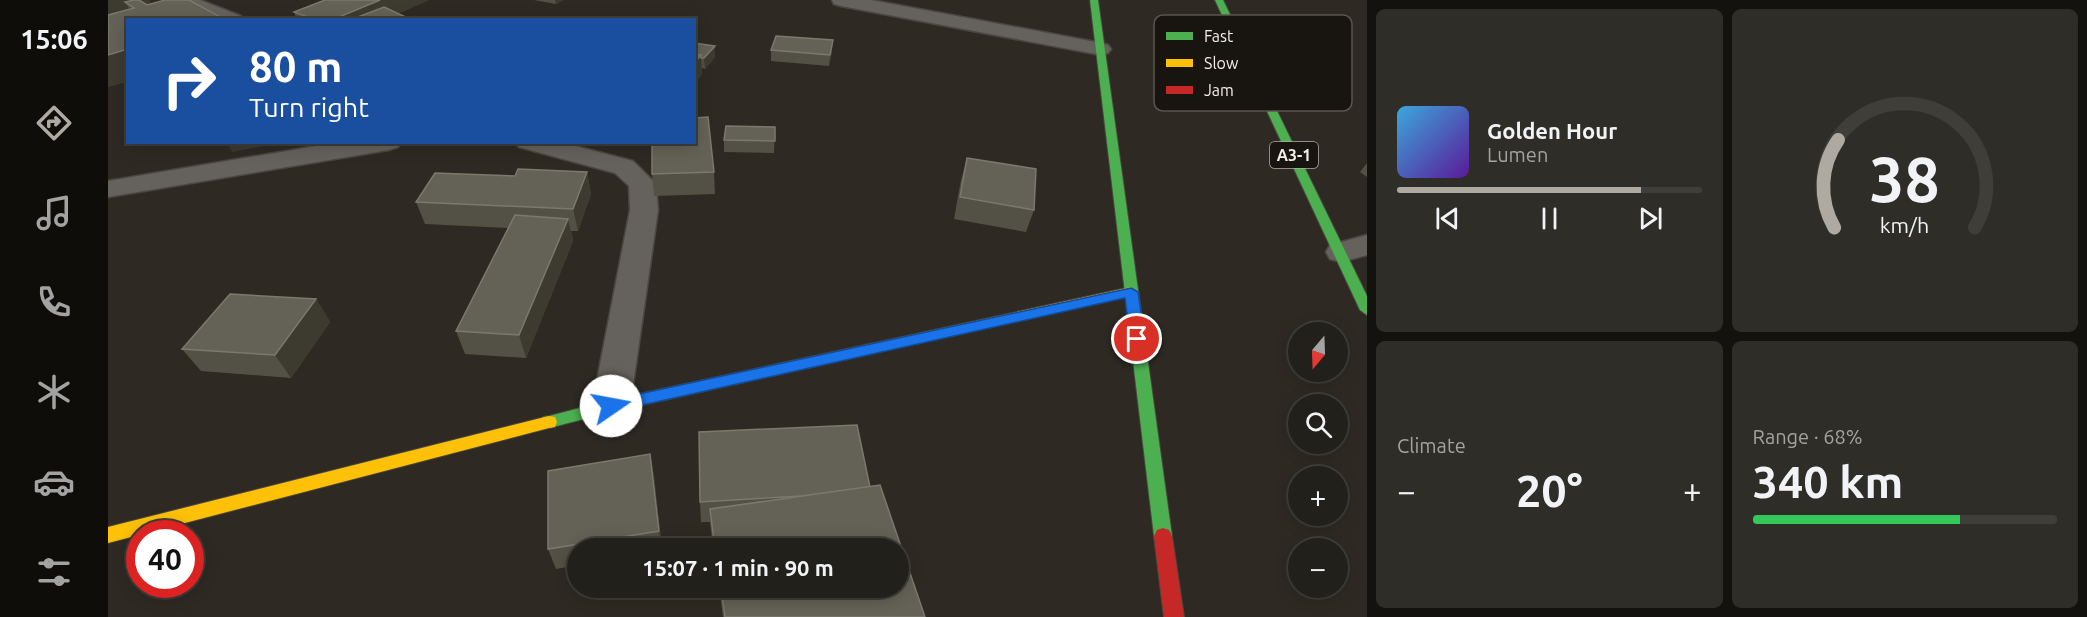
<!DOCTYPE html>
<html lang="en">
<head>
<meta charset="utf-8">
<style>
	body { margin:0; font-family:Ubuntu,sans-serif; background:#2e2d27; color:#f1f3f6; height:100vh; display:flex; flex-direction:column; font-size:22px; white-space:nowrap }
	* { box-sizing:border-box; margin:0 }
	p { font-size:20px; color:#a2a3a2 }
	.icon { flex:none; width:33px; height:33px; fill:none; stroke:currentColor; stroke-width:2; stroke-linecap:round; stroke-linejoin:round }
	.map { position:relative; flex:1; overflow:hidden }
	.side { display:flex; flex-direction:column; gap:9px; padding:9px; background:#13120e; width:720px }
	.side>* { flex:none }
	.top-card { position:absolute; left:18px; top:18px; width:570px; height:126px; border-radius:0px; box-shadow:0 3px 15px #0003,0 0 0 2px #3f3e39; background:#1a4fa0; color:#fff; overflow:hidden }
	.needle { width:39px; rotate:199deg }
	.fabs { position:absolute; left:1180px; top:322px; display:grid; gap:12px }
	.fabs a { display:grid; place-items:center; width:60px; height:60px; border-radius:50%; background:#22201a; box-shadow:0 3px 15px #0003,0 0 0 2px #3f3e39; font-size:30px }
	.speed { position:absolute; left:18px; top:520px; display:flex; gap:12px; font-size:30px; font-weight:700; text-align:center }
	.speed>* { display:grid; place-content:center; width:78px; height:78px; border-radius:50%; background:#22201a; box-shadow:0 3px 15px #0003,0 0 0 2px #3f3e39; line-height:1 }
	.speed .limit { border:9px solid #d22; background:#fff; color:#111 }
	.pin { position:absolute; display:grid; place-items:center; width:51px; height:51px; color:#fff; margin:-26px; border:3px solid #fff; border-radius:50%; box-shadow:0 2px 6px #0007 }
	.me { position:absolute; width:66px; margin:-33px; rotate:78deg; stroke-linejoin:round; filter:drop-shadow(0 0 4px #0008) }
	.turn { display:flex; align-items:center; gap:21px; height:126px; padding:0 24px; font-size:27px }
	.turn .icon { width:78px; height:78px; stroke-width:2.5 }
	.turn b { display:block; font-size:42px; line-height:51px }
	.big { font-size:45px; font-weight:700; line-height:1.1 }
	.side .card { flex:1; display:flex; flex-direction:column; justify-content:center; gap:9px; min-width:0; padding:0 21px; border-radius:9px; background:#2e2d27 }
	.side .dial { align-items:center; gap:0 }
	.dial svg { height:156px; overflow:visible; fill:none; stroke:#3f3e39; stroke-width:7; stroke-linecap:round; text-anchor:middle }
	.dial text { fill:#f1f3f6; stroke:none }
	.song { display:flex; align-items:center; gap:18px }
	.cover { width:72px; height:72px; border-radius:9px; background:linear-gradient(135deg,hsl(200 70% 55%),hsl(270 70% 35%)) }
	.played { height:6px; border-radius:3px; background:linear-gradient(90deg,#aea9a1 80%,#3f3e39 80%) }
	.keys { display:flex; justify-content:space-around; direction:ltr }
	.heat { display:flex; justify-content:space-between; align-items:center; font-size:33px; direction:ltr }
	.charge { height:9px; border-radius:4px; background:linear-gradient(90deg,#34c759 68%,#3f3e39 0) }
	.side .tiles { flex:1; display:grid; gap:9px; grid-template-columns:repeat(2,1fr) }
	.trip { position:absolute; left:459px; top:538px; width:342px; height:60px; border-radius:30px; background:#22201a; box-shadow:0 3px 15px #0003,0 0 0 2px #3f3e39; font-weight:700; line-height:60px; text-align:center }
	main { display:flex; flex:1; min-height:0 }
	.tab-bar { display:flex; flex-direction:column; width:108px; justify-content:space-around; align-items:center; background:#0e0d0a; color:#a2a3a2 }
	.tab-bar .icon { width:42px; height:42px }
	.tab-bar .on { color:#aea9a1 }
	.tab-bar b { font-size:27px; color:#f1f3f6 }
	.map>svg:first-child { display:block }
</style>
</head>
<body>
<main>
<nav class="tab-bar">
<b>15:06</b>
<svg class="icon on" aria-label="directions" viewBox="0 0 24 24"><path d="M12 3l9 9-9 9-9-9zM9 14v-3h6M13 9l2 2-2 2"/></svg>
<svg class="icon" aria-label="music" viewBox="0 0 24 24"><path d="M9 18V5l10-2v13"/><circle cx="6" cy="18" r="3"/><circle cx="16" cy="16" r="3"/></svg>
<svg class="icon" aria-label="phone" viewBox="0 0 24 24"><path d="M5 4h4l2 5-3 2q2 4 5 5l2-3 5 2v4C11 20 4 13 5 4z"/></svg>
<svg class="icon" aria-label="climate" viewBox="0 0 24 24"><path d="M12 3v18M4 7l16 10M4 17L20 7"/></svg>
<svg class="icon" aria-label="car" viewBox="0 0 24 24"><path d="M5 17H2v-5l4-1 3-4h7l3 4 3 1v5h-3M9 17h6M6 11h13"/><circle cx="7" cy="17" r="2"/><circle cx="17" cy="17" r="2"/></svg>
<svg class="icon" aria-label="filters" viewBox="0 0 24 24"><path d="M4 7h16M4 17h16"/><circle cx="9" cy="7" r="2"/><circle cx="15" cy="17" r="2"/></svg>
</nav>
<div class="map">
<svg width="1259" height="617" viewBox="0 0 1259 617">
	<rect width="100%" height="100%" fill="#2e2a23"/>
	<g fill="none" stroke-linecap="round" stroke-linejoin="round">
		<defs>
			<g id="street">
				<polygon points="67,0 92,0 133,16 135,20 108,20 69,4"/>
				<polygon points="724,0 763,0 993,43 1000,45 1003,49 1000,53 993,55 733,6 726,4"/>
				<polygon points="232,142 293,142 290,147 281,150 0,197 0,181"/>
				<polygon points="408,142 452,142 525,161 548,184 550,210 522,406 516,417 503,421 490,417 484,406 522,210 521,186 507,173 411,147"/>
				<polygon points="1259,235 1259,255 1233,262 1222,259 1218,252 1222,245"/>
			</g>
			<g id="fast">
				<polygon points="982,0 990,0 1064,536 1061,542 1055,544 1049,542 1046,536"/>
				<polygon points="1107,0 1115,0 1259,296 1259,315 1252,310"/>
				<polygon points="762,344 767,345 769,349 767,353 503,412 441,428 435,427 433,422 435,417 441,416 503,400"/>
			</g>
			<g id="slow">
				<polygon points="1023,287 1030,292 1028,295 762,354 757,353 755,349 757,345 762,344"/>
				<polygon points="441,416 447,417 449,422 447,427 441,428 0,543 0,527"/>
			</g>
			<polygon id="jam" points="1055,528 1061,530 1064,536 1076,617 1056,617 1046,536 1049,530"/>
		</defs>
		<!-- street casing -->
		<use href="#street" stroke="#4a4740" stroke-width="3"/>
		<!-- fast casing -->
		<use href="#fast" stroke="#4a4740" stroke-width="2"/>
		<!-- slow casing -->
		<use href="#slow" stroke="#4a4740" stroke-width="2"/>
		<!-- jam casing -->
		<use href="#jam" stroke="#4a4740" stroke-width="2"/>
		<!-- street -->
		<use href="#street" fill="#65615c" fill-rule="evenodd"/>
		<!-- fast -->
		<use href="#fast" fill="#4caf50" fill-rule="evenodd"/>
		<!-- slow -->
		<use href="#slow" fill="#ffc107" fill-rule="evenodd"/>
		<!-- jam -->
		<use href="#jam" fill="#c62828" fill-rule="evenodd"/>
	</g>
	<!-- wall -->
	<g fill="#535145">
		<polygon points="0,0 41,0 43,4 20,20 20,81 0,87"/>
		<polygon points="426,0 455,0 448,4"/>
		<polygon points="186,12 290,14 304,20 189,20"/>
		<polygon points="586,43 607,46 607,57 597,69 594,68 594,74 586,84"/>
		<polygon points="663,50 724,51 721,66 663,61"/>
		<polygon points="667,127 666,153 616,152 616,140"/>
		<polygon points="859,158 926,210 918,232 846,219 853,180"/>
		<polygon points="1259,163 1259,177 1252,172"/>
		<polygon points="479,172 483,194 470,231 463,231 465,241 418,358 357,354 348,331 400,228 317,224 308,202 407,176"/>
		<polygon points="606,172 607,194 546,196 544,174"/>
		<polygon points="208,299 222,322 183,378 93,371 74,349"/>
		<polygon points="749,425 762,487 772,485 817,617 615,617 611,588 790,588 790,549 605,549 602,522 593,522 592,502 591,432"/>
		<polygon points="542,454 546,476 554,549 470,549 470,565 448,569 440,549"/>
	</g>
	<!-- shaded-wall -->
	<g fill="#3d3a30">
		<polygon points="0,0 41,0 45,8 26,8 17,2 25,15 0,24"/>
		<polygon points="272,0 322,0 276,20 224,20"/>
		<polygon points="447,0 455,0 448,4"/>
		<polygon points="725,40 724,51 721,66 722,55"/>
		<polygon points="607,46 607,57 597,69 596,58"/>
		<polygon points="20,49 20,81 0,87 0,55"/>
		<polygon points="593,55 594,74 586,84 586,63"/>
		<polygon points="119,142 178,142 124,152"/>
		<polygon points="479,172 483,194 470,231 465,209"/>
		<polygon points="460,219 465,241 418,358 411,335"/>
		<polygon points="208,299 222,322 183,378 167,355"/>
		<polygon points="542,454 546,476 554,549 551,531"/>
	</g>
	<!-- building -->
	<g fill="#646256" stroke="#7b786d" stroke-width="1.5">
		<polygon points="26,0 31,0 39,5 57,0 81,0 116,19 20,20 20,49 0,55 0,15 26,8 17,2"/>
		<polygon points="217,0 272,0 224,20 208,20 186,12"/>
		<polygon points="276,7 304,20 242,20"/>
		<polygon points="668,36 725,40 722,55 663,50"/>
		<polygon points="586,43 607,46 596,58 593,58 593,55 586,54"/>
		<polygon points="586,54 593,55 586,63"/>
		<polygon points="600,117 606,172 544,174 544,142 586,142 586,118"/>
		<polygon points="618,126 667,127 667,141 616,140"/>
		<polygon points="859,158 928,169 926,210 852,197"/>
		<polygon points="410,169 479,172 465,209 308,202 327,173 407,176"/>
		<polygon points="407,215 460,219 411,335 348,331"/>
		<polygon points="122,294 208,299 167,355 74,349"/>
		<polygon points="749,425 762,487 693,496 592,502 591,432"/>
		<polygon points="542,454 551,531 440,549 440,471"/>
		<polygon points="772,485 817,617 617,617 613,588 790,588 790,549 607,549 602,509"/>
	</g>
	<!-- route -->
	<polygon fill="#1a73e8" stroke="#114b97" stroke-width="1.5" points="1023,288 1030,292 1037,339 1029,344 1022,339 1017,298 503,412 498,411 495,406 498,402 503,400"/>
	<g text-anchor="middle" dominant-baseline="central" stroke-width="6" stroke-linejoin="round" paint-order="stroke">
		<!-- shield labels -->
		<rect fill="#18140f" stroke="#b1ada5" stroke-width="1.5" x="1162" y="142" width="48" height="26" rx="4.5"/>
		<g font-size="16" font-weight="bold" fill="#f3eee5">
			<text x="1186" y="155">A3-1</text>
		</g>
	</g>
	<!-- legend -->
	<rect x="1046" y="15" width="198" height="96" rx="9" fill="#18140f" stroke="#5a554f" stroke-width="1.5"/>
	<rect x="1058" y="32" width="27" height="8" fill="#4caf50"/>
	<rect x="1058" y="59" width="27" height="8" fill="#ffc107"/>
	<rect x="1058" y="86" width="27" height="8" fill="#c62828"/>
	<g font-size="16" fill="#f3eee5">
		<text x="1096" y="42">Fast</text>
		<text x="1096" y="69">Slow</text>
		<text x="1096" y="96">Jam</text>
	</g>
</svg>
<div class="fabs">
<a><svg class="needle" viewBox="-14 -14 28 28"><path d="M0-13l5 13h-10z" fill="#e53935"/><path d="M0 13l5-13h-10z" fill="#a2a3a2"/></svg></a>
<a><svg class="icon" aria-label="search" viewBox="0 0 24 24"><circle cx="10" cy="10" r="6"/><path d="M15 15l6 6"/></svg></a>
<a>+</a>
<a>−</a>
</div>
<div class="speed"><div class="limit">40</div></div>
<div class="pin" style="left:1029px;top:339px;background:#d93025"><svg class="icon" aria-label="arrive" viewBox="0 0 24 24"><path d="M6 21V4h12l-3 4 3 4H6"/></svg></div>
<svg class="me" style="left:503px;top:406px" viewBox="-20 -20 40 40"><circle r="19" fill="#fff"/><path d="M0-13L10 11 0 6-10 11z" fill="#1a73e8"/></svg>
<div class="trip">15:07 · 1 min · 90 m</div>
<div class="top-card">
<div class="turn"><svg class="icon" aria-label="right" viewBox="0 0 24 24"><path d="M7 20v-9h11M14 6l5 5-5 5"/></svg><div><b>80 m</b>Turn right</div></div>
</div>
</div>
<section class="side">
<div class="tiles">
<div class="card">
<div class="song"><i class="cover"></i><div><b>Golden Hour</b><p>Lumen</p></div></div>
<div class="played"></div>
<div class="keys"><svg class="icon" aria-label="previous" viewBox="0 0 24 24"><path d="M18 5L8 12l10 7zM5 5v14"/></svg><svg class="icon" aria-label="pause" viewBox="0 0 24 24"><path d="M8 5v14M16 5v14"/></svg><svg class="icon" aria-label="next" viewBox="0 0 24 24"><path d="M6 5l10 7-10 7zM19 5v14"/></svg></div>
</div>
<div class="card dial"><svg viewBox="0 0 100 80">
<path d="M14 69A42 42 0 1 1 86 69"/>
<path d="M14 69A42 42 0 0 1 16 24" stroke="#aea9a1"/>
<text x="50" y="56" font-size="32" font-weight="700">38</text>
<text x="50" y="72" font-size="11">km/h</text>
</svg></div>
<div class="card"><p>Climate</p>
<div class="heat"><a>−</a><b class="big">20°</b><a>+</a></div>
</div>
<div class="card"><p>Range · 68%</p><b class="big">340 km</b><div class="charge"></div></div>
</div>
</section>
</main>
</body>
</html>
